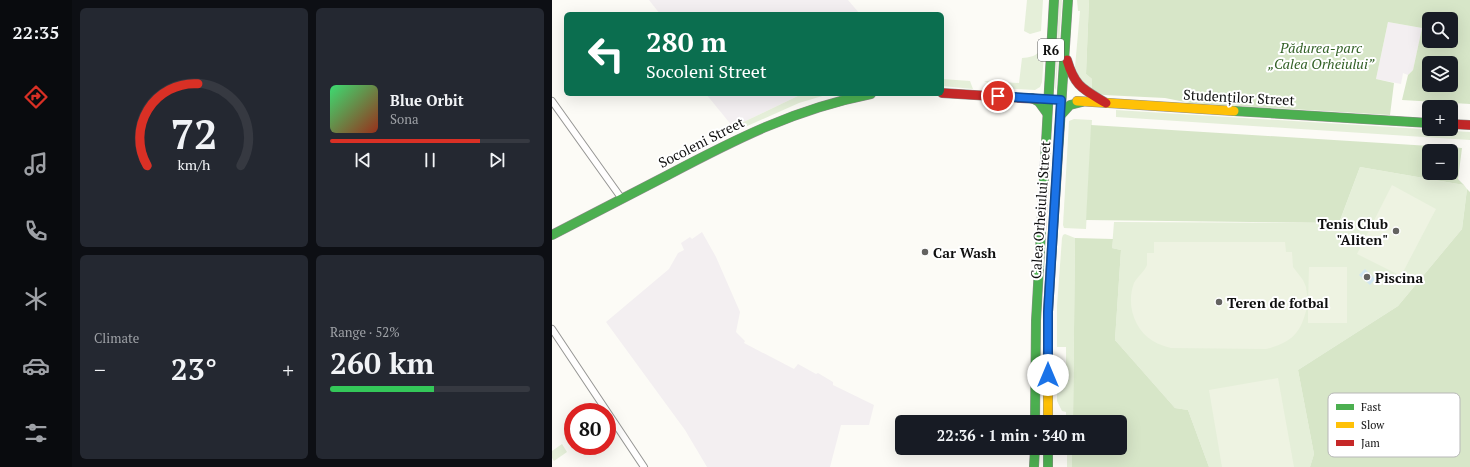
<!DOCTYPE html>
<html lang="en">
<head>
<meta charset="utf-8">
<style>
	body { margin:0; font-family:"PT Serif",serif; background:#242831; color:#f1f3f6; height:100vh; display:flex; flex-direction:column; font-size:15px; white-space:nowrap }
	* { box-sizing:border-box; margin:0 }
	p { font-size:13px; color:#9ea1a6 }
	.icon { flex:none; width:22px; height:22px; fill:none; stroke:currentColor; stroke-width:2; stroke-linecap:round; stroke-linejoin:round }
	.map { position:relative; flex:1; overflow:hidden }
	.panel { display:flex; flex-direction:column; gap:8px; padding:8px; background:#0d0f14; width:480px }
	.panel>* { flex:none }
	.hud { position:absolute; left:12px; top:12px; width:380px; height:84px; border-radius:6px; box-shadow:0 4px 16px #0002; background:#0b6e4f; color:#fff; overflow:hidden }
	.controls { position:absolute; left:870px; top:12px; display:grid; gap:8px }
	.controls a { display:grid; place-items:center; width:36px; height:36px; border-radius:6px; background:#171b24; box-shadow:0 4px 16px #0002; font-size:20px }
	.speed { position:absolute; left:12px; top:403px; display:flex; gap:8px; font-size:20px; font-weight:700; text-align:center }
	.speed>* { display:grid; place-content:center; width:52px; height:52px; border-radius:50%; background:#171b24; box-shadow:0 4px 16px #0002; line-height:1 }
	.speed .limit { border:6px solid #d22; background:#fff; color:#111 }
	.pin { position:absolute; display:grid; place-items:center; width:34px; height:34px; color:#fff; margin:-17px; border:2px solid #fff; border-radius:50%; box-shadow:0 1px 4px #0007 }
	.me { position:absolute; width:44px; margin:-22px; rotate:0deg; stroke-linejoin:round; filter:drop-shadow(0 0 3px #0008) }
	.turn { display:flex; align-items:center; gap:14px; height:84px; padding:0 16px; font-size:18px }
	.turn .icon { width:52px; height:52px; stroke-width:2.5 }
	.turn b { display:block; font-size:28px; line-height:34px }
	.big { font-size:30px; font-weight:700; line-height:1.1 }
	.panel .widget { flex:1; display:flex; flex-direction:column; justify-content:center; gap:6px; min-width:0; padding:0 14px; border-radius:6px; background:#242831 }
	.panel .dial { align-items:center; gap:0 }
	.dial svg { height:104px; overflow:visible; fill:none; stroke:#363941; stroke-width:7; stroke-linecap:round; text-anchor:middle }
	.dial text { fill:#f1f3f6; stroke:none }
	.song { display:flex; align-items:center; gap:12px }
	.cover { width:48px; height:48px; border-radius:6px; background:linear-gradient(135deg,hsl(140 70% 55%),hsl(10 70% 35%)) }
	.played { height:4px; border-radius:2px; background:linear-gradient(90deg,#d93025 75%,#363941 75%) }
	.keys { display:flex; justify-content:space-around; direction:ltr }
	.heat { display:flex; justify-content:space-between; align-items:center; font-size:22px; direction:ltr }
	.charge { height:6px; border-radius:3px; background:linear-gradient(90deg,#34c759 52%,#363941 0) }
	.panel .tiles { flex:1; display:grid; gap:8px; grid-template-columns:repeat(2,1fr) }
	.trip { position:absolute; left:343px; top:415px; width:232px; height:40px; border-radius:6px; background:#171b24; box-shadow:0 4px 16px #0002; font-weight:700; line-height:40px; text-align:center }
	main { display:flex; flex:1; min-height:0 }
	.tabs { display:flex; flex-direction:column; width:72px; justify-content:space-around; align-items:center; background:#090b0e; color:#9ea1a6 }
	.tabs .icon { width:28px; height:28px }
	.tabs .current { color:#d93025 }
	.tabs b { font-size:18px; color:#f1f3f6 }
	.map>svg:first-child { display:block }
</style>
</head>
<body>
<main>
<nav class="tabs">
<b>22:35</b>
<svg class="icon current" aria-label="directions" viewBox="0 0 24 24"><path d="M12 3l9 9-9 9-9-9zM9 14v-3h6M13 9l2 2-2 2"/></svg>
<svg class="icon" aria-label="music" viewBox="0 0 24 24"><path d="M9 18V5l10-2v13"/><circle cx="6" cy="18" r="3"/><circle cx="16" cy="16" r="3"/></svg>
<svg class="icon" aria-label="phone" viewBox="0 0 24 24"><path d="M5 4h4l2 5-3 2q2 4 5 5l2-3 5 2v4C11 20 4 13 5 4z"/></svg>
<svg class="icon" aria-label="climate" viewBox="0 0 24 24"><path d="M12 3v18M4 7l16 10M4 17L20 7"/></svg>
<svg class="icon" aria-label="car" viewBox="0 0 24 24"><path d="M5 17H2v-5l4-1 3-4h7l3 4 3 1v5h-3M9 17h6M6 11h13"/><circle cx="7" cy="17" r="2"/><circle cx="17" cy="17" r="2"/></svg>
<svg class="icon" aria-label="filters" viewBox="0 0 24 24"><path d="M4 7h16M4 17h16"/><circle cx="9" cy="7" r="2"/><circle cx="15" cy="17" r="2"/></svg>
</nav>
<section class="panel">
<div class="tiles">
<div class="widget dial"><svg viewBox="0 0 100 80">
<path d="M14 69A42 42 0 1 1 86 69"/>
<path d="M14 69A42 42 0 0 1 53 6" stroke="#d93025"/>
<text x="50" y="56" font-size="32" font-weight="700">72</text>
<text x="50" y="72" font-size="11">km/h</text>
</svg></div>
<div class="widget">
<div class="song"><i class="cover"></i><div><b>Blue Orbit</b><p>Sona</p></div></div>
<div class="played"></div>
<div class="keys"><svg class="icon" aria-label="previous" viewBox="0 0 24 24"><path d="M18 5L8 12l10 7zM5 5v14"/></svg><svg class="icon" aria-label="pause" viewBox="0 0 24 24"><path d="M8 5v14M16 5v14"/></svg><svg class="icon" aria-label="next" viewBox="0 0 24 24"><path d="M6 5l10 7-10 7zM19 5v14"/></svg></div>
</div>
<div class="widget"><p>Climate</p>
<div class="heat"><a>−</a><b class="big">23°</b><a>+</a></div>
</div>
<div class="widget"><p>Range · 52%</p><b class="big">260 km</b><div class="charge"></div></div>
</div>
</section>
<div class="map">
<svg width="918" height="467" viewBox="0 0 918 467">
	<rect width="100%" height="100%" fill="#fcfbf6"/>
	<!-- industrial -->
	<g fill="#f3eff1">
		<polygon points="97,0 296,0 308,14 108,14"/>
		<polygon points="836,22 870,28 861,70 856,75 851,73 849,84 824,79"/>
		<polygon points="154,94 250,94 181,127"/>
		<polygon points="150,232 164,257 188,312 184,332 193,341 192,343 242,369 246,364 264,374 266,373 281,382 281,385 322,405 317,425 289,425 278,467 155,467 133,430 54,322 117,269 126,253 132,250 129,243 138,237 140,239"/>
	</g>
	<!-- green -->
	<g fill="#e5efd9">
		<polygon points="475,0 491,0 489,31 478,34 472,31"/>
		<polygon points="507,0 510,0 504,88 503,90"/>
		<polygon points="525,0 537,0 534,74 540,79 540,93 526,75 523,67 528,11 526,11"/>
		<path d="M493,38l-3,44 -2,5 -5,3 -37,-2 -14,-7 35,2 3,-25c15,-1 19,-5 23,-20z"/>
		<polygon points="390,79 418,81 421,89 390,86"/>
		<polygon points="250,94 277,94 247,103 184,131 181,127"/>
		<polygon points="564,110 918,132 918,140 564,117"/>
		<polygon points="522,119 540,120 534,229 512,228 511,225 517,121"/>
		<polygon points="808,167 912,185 915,189 910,229 846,306 746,370 762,454 758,467 657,467 636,410 623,408 563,340 569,250 560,248 562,222 787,223"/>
		<polygon points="513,234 523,238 521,422 514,422 514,412 510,411 505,401 505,370 514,370 514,347 505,347 505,306 510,238 511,235"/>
		<polygon points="10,444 15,452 2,461 0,458 0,451"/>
		<polygon points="506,448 520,448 520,467 515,467 515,454 511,454"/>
	</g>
	<!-- forest -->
	<g fill="#d7e6c8" fill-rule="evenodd">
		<path d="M537,0h381v104l-68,-4 6,-25 5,-5 9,-42 -34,-6 -12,57 18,4 -4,32 -200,-12 -25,-5 -61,-3 -12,-2v-14l-6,-5zM877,19h22v22h-22zM877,63h22v22h-22z"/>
		<path d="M539,125l371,23 -4,31 6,6 -104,-18 -21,56 -253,-3zM877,151h22v22h-22z"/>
		<polygon points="915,189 918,192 918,467 758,467 762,454 746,370 846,306 910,229"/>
		<polygon points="523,238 561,239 560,248 569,250 563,340 623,408 636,410 657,467 520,467 520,448 568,448 568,422 521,422"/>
	</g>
	<!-- pitch -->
	<g fill="#eef3e2">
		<polygon points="840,185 884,209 849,276 805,254"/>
		<path d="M602,242h131l1,10h6l1,15 10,13 3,7 2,15 1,-35h38v56h-39v-20c-6,27 -13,39 -42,46l-95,-1c-6,-2 -12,-3 -18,-7 -19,-11 -27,-37 -19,-58 3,-6 11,-12 13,-18 0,-3 0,-8 0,-12h7z"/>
		<polygon points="726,378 742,467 670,467 657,390"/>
	</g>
	<!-- water -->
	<polygon fill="#d1e6f1" points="813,269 823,279 818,285 807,275"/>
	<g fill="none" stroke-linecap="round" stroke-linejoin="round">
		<defs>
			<g id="street">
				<polyline points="0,101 70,199"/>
				<polyline points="0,329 92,467"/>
			</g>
			<g id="fast">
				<polyline points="480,98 487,102 495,113"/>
				<polyline points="682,111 877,123"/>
				<polyline points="509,115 518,105 530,102"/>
				<path d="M0,235c39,-20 78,-40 116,-60 68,-36 127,-66 203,-81"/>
				<polyline points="499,262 516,0"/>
				<polyline points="483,422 484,321 502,0"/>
				<polyline points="496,448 496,467"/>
				<polyline points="482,467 483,448"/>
			</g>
			<g id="slow">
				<polyline points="525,101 682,111"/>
				<polyline points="496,422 496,312 499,262"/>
			</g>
			<g id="jam">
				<path d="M515,60c8,27 16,29 39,43"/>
				<polyline points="390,93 486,99"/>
				<polyline points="899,124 918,125"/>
			</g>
		</defs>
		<!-- street casing -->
		<use href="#street" stroke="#969694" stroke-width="8"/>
		<!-- fast casing -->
		<use href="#fast" stroke="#8d8c8a" stroke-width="10"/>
		<!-- slow casing -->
		<use href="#slow" stroke="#8d8c8a" stroke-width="10"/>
		<!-- jam casing -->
		<use href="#jam" stroke="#8d8c8a" stroke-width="10"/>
		<!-- street -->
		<use href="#street" stroke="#fffefe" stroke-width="6"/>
		<!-- fast -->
		<use href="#fast" stroke="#4caf50" stroke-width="9"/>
		<!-- slow -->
		<use href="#slow" stroke="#ffc107" stroke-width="9"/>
		<!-- jam -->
		<use href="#jam" stroke="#c62828" stroke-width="9"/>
	</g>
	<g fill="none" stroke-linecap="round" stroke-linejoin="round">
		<defs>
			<polyline id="route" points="446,96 509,100 496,312 496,375"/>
		</defs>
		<!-- route casing -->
		<use href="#route" stroke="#114b97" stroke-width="10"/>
		<!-- route -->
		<use href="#route" stroke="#1a73e8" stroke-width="7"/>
	</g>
	<!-- markers -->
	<g fill="#636260" stroke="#fff" stroke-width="1.5">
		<circle cx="844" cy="231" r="4"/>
		<circle cx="373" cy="252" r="4"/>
		<circle cx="815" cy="277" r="4"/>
		<circle cx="667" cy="302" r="4"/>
	</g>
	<g text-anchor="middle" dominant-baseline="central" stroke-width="4" stroke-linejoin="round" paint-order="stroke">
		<!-- shield labels -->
		<rect fill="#fff" stroke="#585858" stroke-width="1" x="486" y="39" width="26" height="22" rx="3"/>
		<g font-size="13" font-weight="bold" fill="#101010">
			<text x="499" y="50">R6</text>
		</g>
		<!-- park labels -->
		<g font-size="14" font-style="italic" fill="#336127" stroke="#fff">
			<text x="769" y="47">Pădurea-parc<tspan x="769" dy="16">„Calea Orheiului”</tspan></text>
		</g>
		<!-- street labels -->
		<g font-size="14" fill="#101010" stroke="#fff">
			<text transform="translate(687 97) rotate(3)">Studenților Street</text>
			<text transform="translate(149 142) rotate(-27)">Socoleni Street</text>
			<text transform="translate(488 210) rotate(-86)">Calea Orheiului Street</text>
		</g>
		<!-- poi labels -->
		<g font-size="14" font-weight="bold" fill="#101010" stroke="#fff" text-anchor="start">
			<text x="836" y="223" text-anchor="end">Tenis Club<tspan x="836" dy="16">"Aliten"</tspan></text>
			<text x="381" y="252">Car Wash</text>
			<text x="823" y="277">Piscina</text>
			<text x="675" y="302">Teren de fotbal</text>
		</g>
	</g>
	<!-- legend -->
	<rect x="776" y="393" width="132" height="64" rx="6" fill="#fff" stroke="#b7b7b7" stroke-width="1"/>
	<rect x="784" y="404" width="18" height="6" fill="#4caf50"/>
	<rect x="784" y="422" width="18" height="6" fill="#ffc107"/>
	<rect x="784" y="440" width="18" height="6" fill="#c62828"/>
	<g font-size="11" fill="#101010">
		<text x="809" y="411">Fast</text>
		<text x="809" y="429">Slow</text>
		<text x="809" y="447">Jam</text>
	</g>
</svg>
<div class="controls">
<a><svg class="icon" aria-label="search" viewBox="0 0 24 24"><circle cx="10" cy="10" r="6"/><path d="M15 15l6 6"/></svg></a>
<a><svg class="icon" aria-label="layers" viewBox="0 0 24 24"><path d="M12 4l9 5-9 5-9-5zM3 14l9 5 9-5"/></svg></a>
<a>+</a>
<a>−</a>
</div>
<div class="speed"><div class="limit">80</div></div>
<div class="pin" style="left:446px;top:96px;background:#d93025"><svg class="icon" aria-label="arrive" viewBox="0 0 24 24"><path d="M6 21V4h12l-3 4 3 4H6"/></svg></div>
<svg class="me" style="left:496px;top:375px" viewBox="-20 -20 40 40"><circle r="19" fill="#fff"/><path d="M0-13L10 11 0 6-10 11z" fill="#1a73e8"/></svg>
<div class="trip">22:36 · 1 min · 340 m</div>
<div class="hud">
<div class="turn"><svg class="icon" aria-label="left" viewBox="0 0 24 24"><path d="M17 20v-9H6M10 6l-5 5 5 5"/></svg><div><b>280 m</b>Socoleni Street</div></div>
</div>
</div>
</main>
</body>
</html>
